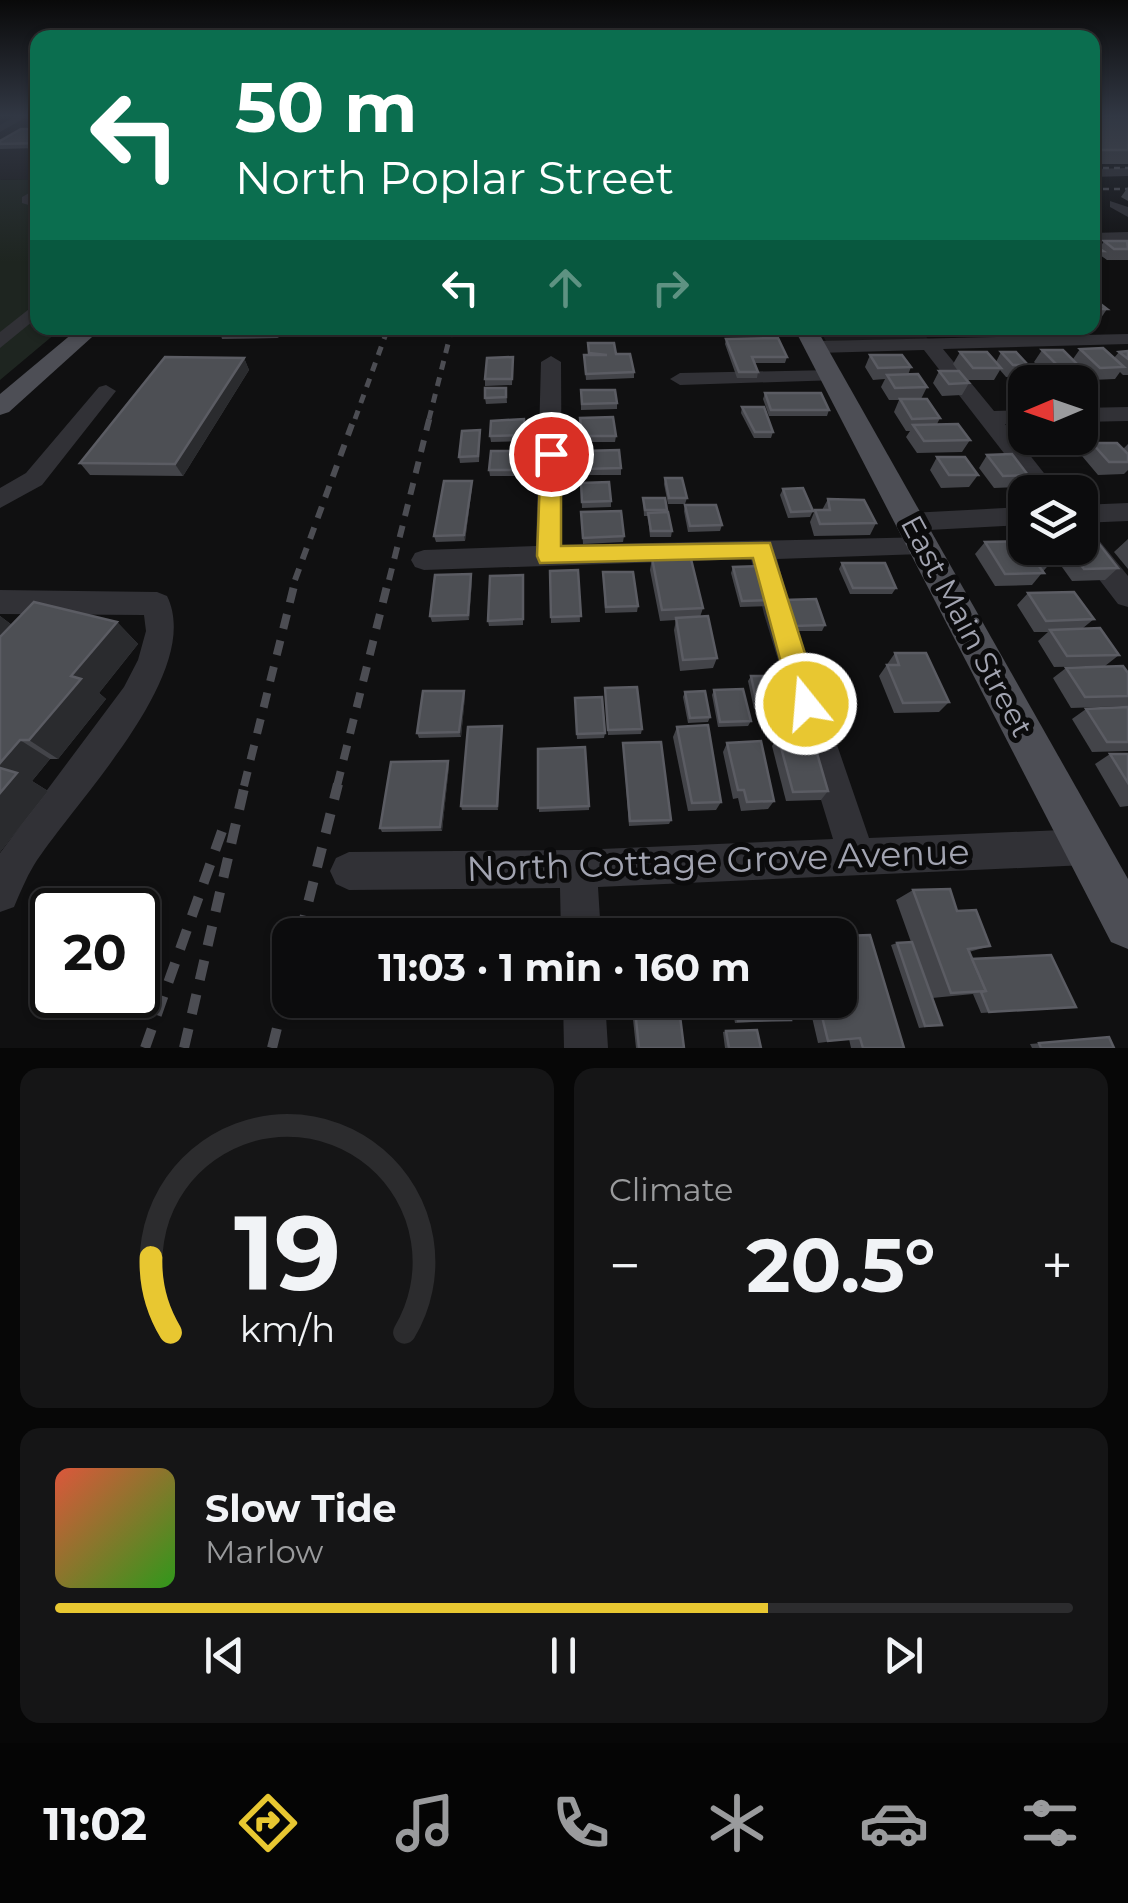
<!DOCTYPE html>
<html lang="en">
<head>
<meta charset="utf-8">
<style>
	body { margin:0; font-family:Montserrat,sans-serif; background:#151516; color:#f1f3f6; height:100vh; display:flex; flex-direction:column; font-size:38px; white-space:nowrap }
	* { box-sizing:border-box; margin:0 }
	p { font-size:32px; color:#9a9b9d }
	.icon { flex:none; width:55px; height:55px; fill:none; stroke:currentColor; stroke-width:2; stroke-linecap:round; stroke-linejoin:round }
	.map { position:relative; height:1048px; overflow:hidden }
	.details { display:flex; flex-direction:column; gap:20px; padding:20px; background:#070707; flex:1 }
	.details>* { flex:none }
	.hud { position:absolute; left:30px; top:30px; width:1070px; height:305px; border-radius:20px; box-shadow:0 2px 8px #0004,0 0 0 2px #2c2c2e; background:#0b6e4f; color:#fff; overflow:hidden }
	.needle { width:65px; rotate:268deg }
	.buttons { position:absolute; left:1008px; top:365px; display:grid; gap:20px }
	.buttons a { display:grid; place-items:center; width:90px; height:90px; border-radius:20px; background:#0c0c0d; box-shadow:0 2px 8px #0004,0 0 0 2px #2c2c2e; font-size:50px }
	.speed { position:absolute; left:30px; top:888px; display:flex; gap:20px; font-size:50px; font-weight:700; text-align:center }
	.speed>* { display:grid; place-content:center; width:130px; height:130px; border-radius:50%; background:#0c0c0d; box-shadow:0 2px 8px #0004,0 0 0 2px #2c2c2e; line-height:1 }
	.speed .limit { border:5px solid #111; border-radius:15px; background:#fff; color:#111 }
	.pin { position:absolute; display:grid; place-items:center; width:85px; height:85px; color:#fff; margin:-42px; border:5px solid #fff; border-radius:50%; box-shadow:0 2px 10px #0007 }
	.me { position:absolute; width:110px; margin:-55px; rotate:343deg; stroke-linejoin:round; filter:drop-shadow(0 0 8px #0008) }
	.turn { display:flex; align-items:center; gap:35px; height:210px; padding:0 40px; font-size:45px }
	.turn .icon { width:130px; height:130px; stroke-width:2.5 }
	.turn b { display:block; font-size:70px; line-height:85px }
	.lanes { display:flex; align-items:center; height:95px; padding:0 40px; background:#0003; justify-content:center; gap:50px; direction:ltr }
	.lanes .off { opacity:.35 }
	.big { font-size:75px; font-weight:700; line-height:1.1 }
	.details .widget { flex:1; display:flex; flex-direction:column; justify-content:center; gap:15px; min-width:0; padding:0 35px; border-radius:20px; background:#151516 }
	.details .dial { align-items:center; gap:0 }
	.dial svg { height:260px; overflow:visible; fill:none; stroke:#2c2c2e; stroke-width:7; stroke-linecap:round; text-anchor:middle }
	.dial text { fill:#f1f3f6; stroke:none }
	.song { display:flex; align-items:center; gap:30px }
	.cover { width:120px; height:120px; border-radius:15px; background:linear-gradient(135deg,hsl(10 70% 55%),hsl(110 70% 35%)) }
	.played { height:10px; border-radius:5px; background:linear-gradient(90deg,#e8c731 70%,#2c2c2e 70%) }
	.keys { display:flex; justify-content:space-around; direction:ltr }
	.heat { display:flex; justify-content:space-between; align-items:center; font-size:55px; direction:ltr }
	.details .tiles { flex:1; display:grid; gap:20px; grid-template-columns:1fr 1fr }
	.widget:last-child { grid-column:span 2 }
	.trip { position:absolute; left:272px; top:918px; width:585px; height:100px; border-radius:20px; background:#0c0c0d; box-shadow:0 2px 8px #0004,0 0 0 2px #2c2c2e; font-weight:700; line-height:100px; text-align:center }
	.dock { display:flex; height:160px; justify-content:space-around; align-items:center; background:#050505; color:#9a9b9d }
	.dock .icon { width:70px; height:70px }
	.dock .active { color:#e8c731 }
	.dock b { font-size:45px; color:#f1f3f6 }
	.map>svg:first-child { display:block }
</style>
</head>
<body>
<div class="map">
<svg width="1128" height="1048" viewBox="0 0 1128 1048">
	<rect width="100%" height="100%" fill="#101011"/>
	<!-- built -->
	<g fill="#1c1c1e">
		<polygon points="0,115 37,115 37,179 0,180"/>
		<polygon points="818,328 919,328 928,339 826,341"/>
	</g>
	<!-- green -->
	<polygon fill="#1e2520" points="37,179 38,328 62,328 0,380 0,180"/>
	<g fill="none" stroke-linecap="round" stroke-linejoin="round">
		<!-- minor -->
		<g fill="#313136" fill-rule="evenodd">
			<polygon points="17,115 30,115 0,132 0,125"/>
			<polygon points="1128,168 1128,176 1092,177 1092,169"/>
			<polygon points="38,188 38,208 22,203 22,197"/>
			<polygon points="1110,201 1128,207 1128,217 1110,207"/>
			<polygon points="1128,232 1128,240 1092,241 1092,233"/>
			<polygon points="38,302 38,317 0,348 0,332"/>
			<polygon points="554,328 712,328 679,337 548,337 548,329"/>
			<polygon points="1128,334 1128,344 943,349 994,411 1025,410 1025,424 1005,424 1059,492 1034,492 924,350 817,353 808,347 817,341"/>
			<polygon points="551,356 561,362 562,545 931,537 935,544 931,551 922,554 777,559 792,614 869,838 1086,829 1099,834 1104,847 1099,860 1086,865 598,887 601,935 561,935 560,888 349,890 336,884 330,871 336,858 349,852 578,850 833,839 764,614 751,559 424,570 415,567 411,560 415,553 424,550 536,546 541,362"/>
			<polygon points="832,370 839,372 839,380 680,385 670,379 680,373"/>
			<polygon points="106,385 116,391 42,485 0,508 0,488 26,473 99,387"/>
			<polygon points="1128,407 1128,421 1080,422 1080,408"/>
			<polygon points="1128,503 1128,521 1080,523 1080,505"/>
			<polygon points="1025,507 1025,525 910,531 898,522 910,513"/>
			<polygon points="1080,525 1089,528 1128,576 1128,607 1118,604 1075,548 1080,548"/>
			<path d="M0,590l157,2 10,4c38,77 -94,207 -133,269 -8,13 -14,28 -20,42l-14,5v-59l124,-166 14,-27 8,-29 -2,-16 -144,-1z"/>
			<polygon points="563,1000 605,1000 608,1048 564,1048"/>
		</g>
		<!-- major -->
		<g fill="#4d4e55" fill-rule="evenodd">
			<polygon points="79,328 102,328 9,412 0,415 0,394"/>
			<polygon points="794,328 816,328 1128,879 1128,949 1111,942"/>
		</g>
		<!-- rail-far4 -->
		<g stroke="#4c4d53" stroke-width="2.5" stroke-dasharray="6 5" stroke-linecap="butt">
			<polyline points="1092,168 1128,168"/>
			<polyline points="1092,189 1128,189"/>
		</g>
		<!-- rail-far3 -->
		<g stroke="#4c4d53" stroke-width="5" stroke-dasharray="9 8" stroke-linecap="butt">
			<polyline points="355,419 388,328"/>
			<polyline points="429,419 452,328"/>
		</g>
		<!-- rail-far2 -->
		<g stroke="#4c4d53" stroke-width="6" stroke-dasharray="12 10" stroke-linecap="butt">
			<polyline points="295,580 355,416"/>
			<polyline points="389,580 430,416"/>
		</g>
		<!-- rail-far1 -->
		<g stroke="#4c4d53" stroke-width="8" stroke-dasharray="15 12" stroke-linecap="butt">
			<polyline points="244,786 296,578"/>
			<polyline points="337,786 389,578"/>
		</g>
		<!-- rail -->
		<g stroke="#4c4d53" stroke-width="10" stroke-dasharray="20 15" stroke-linecap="butt">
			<polyline points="300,935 338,784"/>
			<polyline points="145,1048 222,831"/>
			<polyline points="184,1048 245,784"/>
			<polyline points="272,1048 290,976"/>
		</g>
	</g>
	<!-- wall -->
	<g fill="#434449">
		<rect x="1092" y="115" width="36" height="49"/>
		<polygon points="38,129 38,148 0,149 0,141"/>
		<polygon points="1128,187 1128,201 1121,197"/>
		<polygon points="1104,241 1128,242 1128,260 1107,260 1100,255 1096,262 1092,262 1092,244 1099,249"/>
		<polygon points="1092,299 1107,309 1099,321 1092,321"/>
		<polygon points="189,328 284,328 278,338 222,339 220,332 191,332"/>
		<polygon points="581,328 647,328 581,330"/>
		<polygon points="672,328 696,328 695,330 673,330"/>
		<polygon points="726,339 787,357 785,363 755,363 758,372 757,378 737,378 725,344"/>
		<polygon points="588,343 616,354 634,372 634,378 586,380 584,355 588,355"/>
		<polygon points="1080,349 1114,358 1119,352 1128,351 1128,375 1123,375 1120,372 1115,379 1091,380 1083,372 1076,382 1054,382 1034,362 1042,350 1073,359"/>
		<polygon points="960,352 996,362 1001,352 1028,365 1020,377 1006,377 1000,370 994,380 967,380 969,383 962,395 942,396 933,383 939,371 958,371 953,364"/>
		<polygon points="870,355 911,367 908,375 927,387 921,399 940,418 937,424 970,440 962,452 917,453 906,437 910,431 906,431 894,412 899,400 889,400 881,387 885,379 873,380 865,367"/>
		<polygon points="513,357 512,385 485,386 485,379"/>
		<polygon points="244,358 249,370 183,476 90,475 80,463"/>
		<polygon points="506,388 507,403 486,404 485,398"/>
		<polygon points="581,390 617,403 617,409 581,410"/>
		<polygon points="765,393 829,410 827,416 769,416 763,399"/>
		<polygon points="742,407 773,432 771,438 754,438 741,413"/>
		<polygon points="580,418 616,436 615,442 582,442"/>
		<polygon points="524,419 525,441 491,442 490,436"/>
		<polygon points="480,430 479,462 460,463 459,457"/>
		<polygon points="1092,443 1123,449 1128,444 1128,470 1124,474 1098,475 1082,456"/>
		<polygon points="528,451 528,476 490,476 489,470"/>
		<polygon points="582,451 621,468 621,475 583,475"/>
		<polygon points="987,455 1028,475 1019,487 994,488 979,468"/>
		<polygon points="937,457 978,475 969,487 941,488 930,470"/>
		<polygon points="665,478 687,498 685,504 668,504 664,484"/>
		<polygon points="472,481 472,487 465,541 436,542 434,536"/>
		<polygon points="581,483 611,501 611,507 582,508"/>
		<polygon points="783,489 813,511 810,517 788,518 780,495"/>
		<polygon points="643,498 667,510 672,531 671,537 650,537 648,516 644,516"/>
		<polygon points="828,499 876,523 870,535 814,536 810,522 815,510 822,510"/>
		<polygon points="685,505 722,525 720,531 688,532 684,511"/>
		<polygon points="581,512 624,536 623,542 583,544"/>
		<polygon points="1128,539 1128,569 1114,552"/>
		<polygon points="985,542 1051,562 1032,585 995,586 975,554"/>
		<polygon points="1057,548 1080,548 1118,568 1105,580 1072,581 1052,553"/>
		<polygon points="652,558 703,608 700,617 717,658 713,668 680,671 674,630 676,620 660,621 650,570"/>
		<polygon points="842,563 896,588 892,594 850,594 839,569"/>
		<polygon points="733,567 771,600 769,606 740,607 731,573"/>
		<polygon points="578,570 580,622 551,623 550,571"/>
		<polygon points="603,572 638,606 637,612 605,613"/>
		<polygon points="471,574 472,580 469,620 432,622 430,616"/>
		<polygon points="523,575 523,625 489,626 488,621"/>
		<polygon points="1028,593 1094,619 1083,628 1119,655 1105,666 1054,667 1038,641 1048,632 1034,632 1017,605"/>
		<polygon points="785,600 825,625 822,631 791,631 783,606"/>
		<polygon points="0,616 12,625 117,622 138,644 99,693 106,699 58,759 50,759 32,781 48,791 0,852"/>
		<polygon points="895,653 949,702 939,712 894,713 879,676"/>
		<polygon points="1066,668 1128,673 1128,706 1071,708 1053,678"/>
		<polygon points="751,676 784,703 782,708 754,709 748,681"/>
		<polygon points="605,688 642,729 641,734 608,735"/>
		<polygon points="714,690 751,721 748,726 718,727 712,695"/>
		<polygon points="464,691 465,696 461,737 419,738 417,733"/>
		<polygon points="685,692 710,717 708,722 688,723 683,697"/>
		<polygon points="575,698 605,733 604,738 577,739"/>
		<polygon points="1128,707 1128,751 1092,752 1072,719 1086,709"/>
		<polygon points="502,726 498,810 462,810 461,806"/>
		<polygon points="677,727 721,802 716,810 688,811 673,737"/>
		<polygon points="778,736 828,791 821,800 786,801 772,746"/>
		<polygon points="623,743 671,820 669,824 629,826"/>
		<polygon points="727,743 774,801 768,809 741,811 738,798 733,799 723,752"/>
		<polygon points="538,749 589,806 589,810 539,812"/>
		<polygon points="1110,754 1128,754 1128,806 1120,807 1095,764"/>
		<polygon points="448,761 449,766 442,831 382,832 380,828"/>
		<polygon points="913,890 957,911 990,946 969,952 972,959 1076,1007 981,1013 973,994 932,998 942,1025 919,1028 891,945 897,943 911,942 896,900"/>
		<polygon points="404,1000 403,1007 350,1008 346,1006"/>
		<polygon points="631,1000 678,1000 684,1048 636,1048"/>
		<polygon points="731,1000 787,1000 791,1020 735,1023"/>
		<polygon points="808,1000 840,1000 904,1048 851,1048 849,1039 818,1043"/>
		<polygon points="726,1031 761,1048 725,1048 723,1032"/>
		<polygon points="1099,1038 1114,1048 1032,1048 1030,1044"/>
	</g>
	<!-- shaded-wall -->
	<g fill="#2a2b2e">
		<polygon points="278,328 284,328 278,338 276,332"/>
		<polygon points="244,358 249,370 183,476 175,464"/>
		<polygon points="472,481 472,487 465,541 464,535"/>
		<polygon points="471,574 472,580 469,620 468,615"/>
		<polygon points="0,616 13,626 0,640"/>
		<polygon points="117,622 138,644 99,693 106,699 58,759 29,740 71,676"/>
		<polygon points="464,691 465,696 461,737 459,732"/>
		<polygon points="502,726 502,731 498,810 497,806"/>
		<polygon points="20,740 50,759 32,781 48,791 0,852 0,763"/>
		<polygon points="448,761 449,766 442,831 440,827"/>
	</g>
	<!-- building -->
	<g fill="#4d4f54" stroke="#5b5c63" stroke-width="2.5">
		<rect x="1092" y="115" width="36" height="35"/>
		<polygon points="21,129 38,129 38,143 0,144 0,141"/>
		<polygon points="1104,241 1127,241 1128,249 1114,249"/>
		<polygon points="1092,244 1103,251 1092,251"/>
		<polygon points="1092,299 1094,299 1107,309 1092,309"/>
		<polygon points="222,328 278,328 276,332 219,333"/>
		<polygon points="778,338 787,357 752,357 758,372 739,372 726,339"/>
		<polygon points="588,343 614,343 616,354 630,354 634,372 586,374 584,355 607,355 589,353"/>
		<polygon points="1103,348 1124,367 1100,368 1080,349"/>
		<polygon points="1042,350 1063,350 1084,371 1063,371"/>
		<polygon points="1128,351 1128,359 1119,352"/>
		<polygon points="960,352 987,352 1001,368 973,368"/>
		<polygon points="1001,352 1016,352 1028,365 1013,365"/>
		<polygon points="870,355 902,355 911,367 878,368"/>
		<polygon points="165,357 244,358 175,464 80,463"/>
		<polygon points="513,357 512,379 485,379 487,358"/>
		<polygon points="939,371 959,371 969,383 949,384"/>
		<polygon points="918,374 927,387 895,388 887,375"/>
		<polygon points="485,388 506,388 506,397 485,398"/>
		<polygon points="581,390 615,390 617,403 582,404"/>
		<polygon points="765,393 821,393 829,410 771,410"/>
		<polygon points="900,399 927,399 940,418 912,419"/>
		<polygon points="742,407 764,407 773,432 755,432"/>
		<polygon points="613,417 616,436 582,436 580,418"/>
		<polygon points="524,419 525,435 490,436 491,421"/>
		<polygon points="958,424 970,440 924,441 913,425"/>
		<polygon points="480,430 478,456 459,457 462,431"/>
		<polygon points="1092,443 1117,443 1128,454 1128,462 1109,462"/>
		<polygon points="619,450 621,468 583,469 582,451"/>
		<polygon points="491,451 528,451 527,470 489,470"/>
		<polygon points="1012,454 1028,475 1003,476 987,455"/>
		<polygon points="937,457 965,457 978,475 949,475"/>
		<polygon points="665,478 682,478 687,498 669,498"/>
		<polygon points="444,481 472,481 464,535 434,536"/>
		<polygon points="609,482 611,501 582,502 581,483"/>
		<polygon points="803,488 813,511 791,512 783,489"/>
		<polygon points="643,498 665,498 667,510 645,510"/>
		<polygon points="828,499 864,500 876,523 820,524 815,510 830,510"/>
		<polygon points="685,505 716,505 722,525 690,526"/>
		<polygon points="621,511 624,536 583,538 581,512"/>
		<polygon points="668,512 672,531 651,531 648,513"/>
		<polygon points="1080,540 1096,540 1118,568 1084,569 1068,548 1080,548"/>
		<polygon points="1025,541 1025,548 1041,548 1051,562 1036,562 1044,573 1005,574 985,542"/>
		<polygon points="690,555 703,608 662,610 652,558"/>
		<polygon points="842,563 885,563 896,588 853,588"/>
		<polygon points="761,566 771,600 742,601 733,567"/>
		<polygon points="578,570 581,616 551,617 550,571"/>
		<polygon points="603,572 633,572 638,606 606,607"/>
		<polygon points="471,574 468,615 430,616 435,575"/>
		<polygon points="523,575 523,619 488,621 490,576"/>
		<polygon points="1074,592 1094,619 1046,621 1028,593"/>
		<polygon points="816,599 825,625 794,626 785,600"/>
		<polygon points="34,602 117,622 71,676 81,679 29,740 20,740 0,763 0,637"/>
		<polygon points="708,616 717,658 683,660 676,618"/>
		<polygon points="1100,628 1119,655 1067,656 1050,630"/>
		<polygon points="895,653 926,653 949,702 903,703 887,665 899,665"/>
		<polygon points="1123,666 1128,673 1128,696 1085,697 1066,668"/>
		<polygon points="751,676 777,676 784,703 757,704"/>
		<polygon points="637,687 642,729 608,730 605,688"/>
		<polygon points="743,689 751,721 720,722 714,690"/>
		<polygon points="423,691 464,691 459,732 417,733"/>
		<polygon points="705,691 710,717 690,718 685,692"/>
		<polygon points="602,697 605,733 577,734 575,698"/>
		<polygon points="1128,707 1128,742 1107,742 1086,709"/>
		<polygon points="708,725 721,802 692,803 677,727"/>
		<polygon points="502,726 497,806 461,806 468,727"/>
		<polygon points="778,736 812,736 828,791 793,792"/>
		<polygon points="761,741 774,801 747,802 744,790 738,790 727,743"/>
		<polygon points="661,742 671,820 630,821 623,743"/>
		<polygon points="585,747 589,806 538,808 538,749"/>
		<polygon points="1110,754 1128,754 1128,783"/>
		<polygon points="448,761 440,827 380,828 391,762"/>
		<polygon points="0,768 17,773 0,793"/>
		<polygon points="950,889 957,911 976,910 990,946 968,949 986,991 951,993 913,890"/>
		<polygon points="870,935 904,1048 863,1048 860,1038 828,1041 818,1000 840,1000 840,936"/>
		<polygon points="912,942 942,1025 925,1026 897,943"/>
		<polygon points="1051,955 1076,1007 989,1012 981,992 986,991 972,959"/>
		<polygon points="347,1000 401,1000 400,1005 346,1006"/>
		<polygon points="634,1000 678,1000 684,1048 639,1048"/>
		<polygon points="734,1000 787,1000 791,1020 738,1021"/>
		<polygon points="757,1030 761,1048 729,1048 726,1031"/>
		<polygon points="1109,1037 1114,1048 1041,1048 1039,1043"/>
	</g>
	<!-- sky -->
	<linearGradient id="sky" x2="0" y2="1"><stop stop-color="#090909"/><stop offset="0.44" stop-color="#313743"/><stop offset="1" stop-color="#313743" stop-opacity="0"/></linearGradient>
	<rect width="1128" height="262" fill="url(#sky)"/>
	<!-- route -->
	<polygon fill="#e8c731" stroke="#978120" stroke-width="2.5" points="551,447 561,454 561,546 770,543 821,704 817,714 806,718 796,714 792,704 753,558 540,563 537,556 541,454"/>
	<g text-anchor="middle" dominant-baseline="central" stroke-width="10" stroke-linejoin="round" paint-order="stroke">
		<!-- street labels -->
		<g font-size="30" fill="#a2a4b1" stroke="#0b0b0c">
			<text transform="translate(967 626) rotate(62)">East Main Street</text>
		</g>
		<!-- near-street labels -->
		<g font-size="35" fill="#a2a4b1" stroke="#0b0b0c">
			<text transform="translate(718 860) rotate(-2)">North Cottage Grove Avenue</text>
		</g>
	</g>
</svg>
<div class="buttons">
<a><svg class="needle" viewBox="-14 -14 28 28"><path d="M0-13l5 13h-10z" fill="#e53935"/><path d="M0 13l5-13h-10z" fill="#9a9b9d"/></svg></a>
<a><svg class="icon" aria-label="layers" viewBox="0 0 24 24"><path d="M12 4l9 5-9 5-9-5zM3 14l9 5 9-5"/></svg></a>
</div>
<div class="speed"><div class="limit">20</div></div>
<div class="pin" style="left:551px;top:454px;background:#d93025"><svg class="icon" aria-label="arrive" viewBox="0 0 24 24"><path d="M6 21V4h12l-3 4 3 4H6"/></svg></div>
<svg class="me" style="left:806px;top:704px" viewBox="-20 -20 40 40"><circle r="17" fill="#e8c731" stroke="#fff" stroke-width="3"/><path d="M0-11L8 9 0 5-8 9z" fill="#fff"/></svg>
<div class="trip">11:03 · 1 min · 160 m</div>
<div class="hud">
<div class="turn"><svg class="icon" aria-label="left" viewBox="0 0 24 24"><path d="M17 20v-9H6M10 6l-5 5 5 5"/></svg><div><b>50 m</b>North Poplar Street</div></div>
<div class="lanes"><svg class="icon" aria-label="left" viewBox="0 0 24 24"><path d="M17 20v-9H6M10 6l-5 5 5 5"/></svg><svg class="icon off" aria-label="ahead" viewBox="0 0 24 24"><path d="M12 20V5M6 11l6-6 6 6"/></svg><svg class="icon off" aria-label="right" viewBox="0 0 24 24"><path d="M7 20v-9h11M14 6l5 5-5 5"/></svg></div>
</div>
</div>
<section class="details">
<div class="tiles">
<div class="widget dial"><svg viewBox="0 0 100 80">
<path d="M14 69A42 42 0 1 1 86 69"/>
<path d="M14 69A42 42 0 0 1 8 46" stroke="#e8c731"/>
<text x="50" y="56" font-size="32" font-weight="700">19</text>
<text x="50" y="72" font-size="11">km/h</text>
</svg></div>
<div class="widget"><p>Climate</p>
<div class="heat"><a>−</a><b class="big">20.5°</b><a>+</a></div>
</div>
<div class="widget">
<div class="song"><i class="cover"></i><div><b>Slow Tide</b><p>Marlow</p></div></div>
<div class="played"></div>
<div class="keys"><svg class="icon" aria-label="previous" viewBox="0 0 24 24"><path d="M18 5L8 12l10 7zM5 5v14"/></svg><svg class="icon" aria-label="pause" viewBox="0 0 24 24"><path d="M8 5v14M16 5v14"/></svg><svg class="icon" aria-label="next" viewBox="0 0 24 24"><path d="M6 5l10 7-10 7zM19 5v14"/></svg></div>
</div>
</div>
</section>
<nav class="dock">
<b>11:02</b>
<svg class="icon active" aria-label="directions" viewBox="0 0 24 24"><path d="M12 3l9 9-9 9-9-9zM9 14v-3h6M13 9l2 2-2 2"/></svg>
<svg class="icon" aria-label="music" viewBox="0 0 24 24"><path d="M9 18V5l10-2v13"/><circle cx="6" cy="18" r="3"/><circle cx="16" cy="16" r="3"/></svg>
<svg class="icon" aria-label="phone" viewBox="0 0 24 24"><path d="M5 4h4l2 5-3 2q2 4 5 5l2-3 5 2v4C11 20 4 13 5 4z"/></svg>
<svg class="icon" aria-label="climate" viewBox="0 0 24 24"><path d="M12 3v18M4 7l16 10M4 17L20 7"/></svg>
<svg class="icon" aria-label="car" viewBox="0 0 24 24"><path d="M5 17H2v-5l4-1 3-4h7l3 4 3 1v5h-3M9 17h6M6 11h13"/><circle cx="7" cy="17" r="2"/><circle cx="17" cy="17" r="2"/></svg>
<svg class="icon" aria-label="filters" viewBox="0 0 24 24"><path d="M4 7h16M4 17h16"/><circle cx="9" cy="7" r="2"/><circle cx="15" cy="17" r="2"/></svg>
</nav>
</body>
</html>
